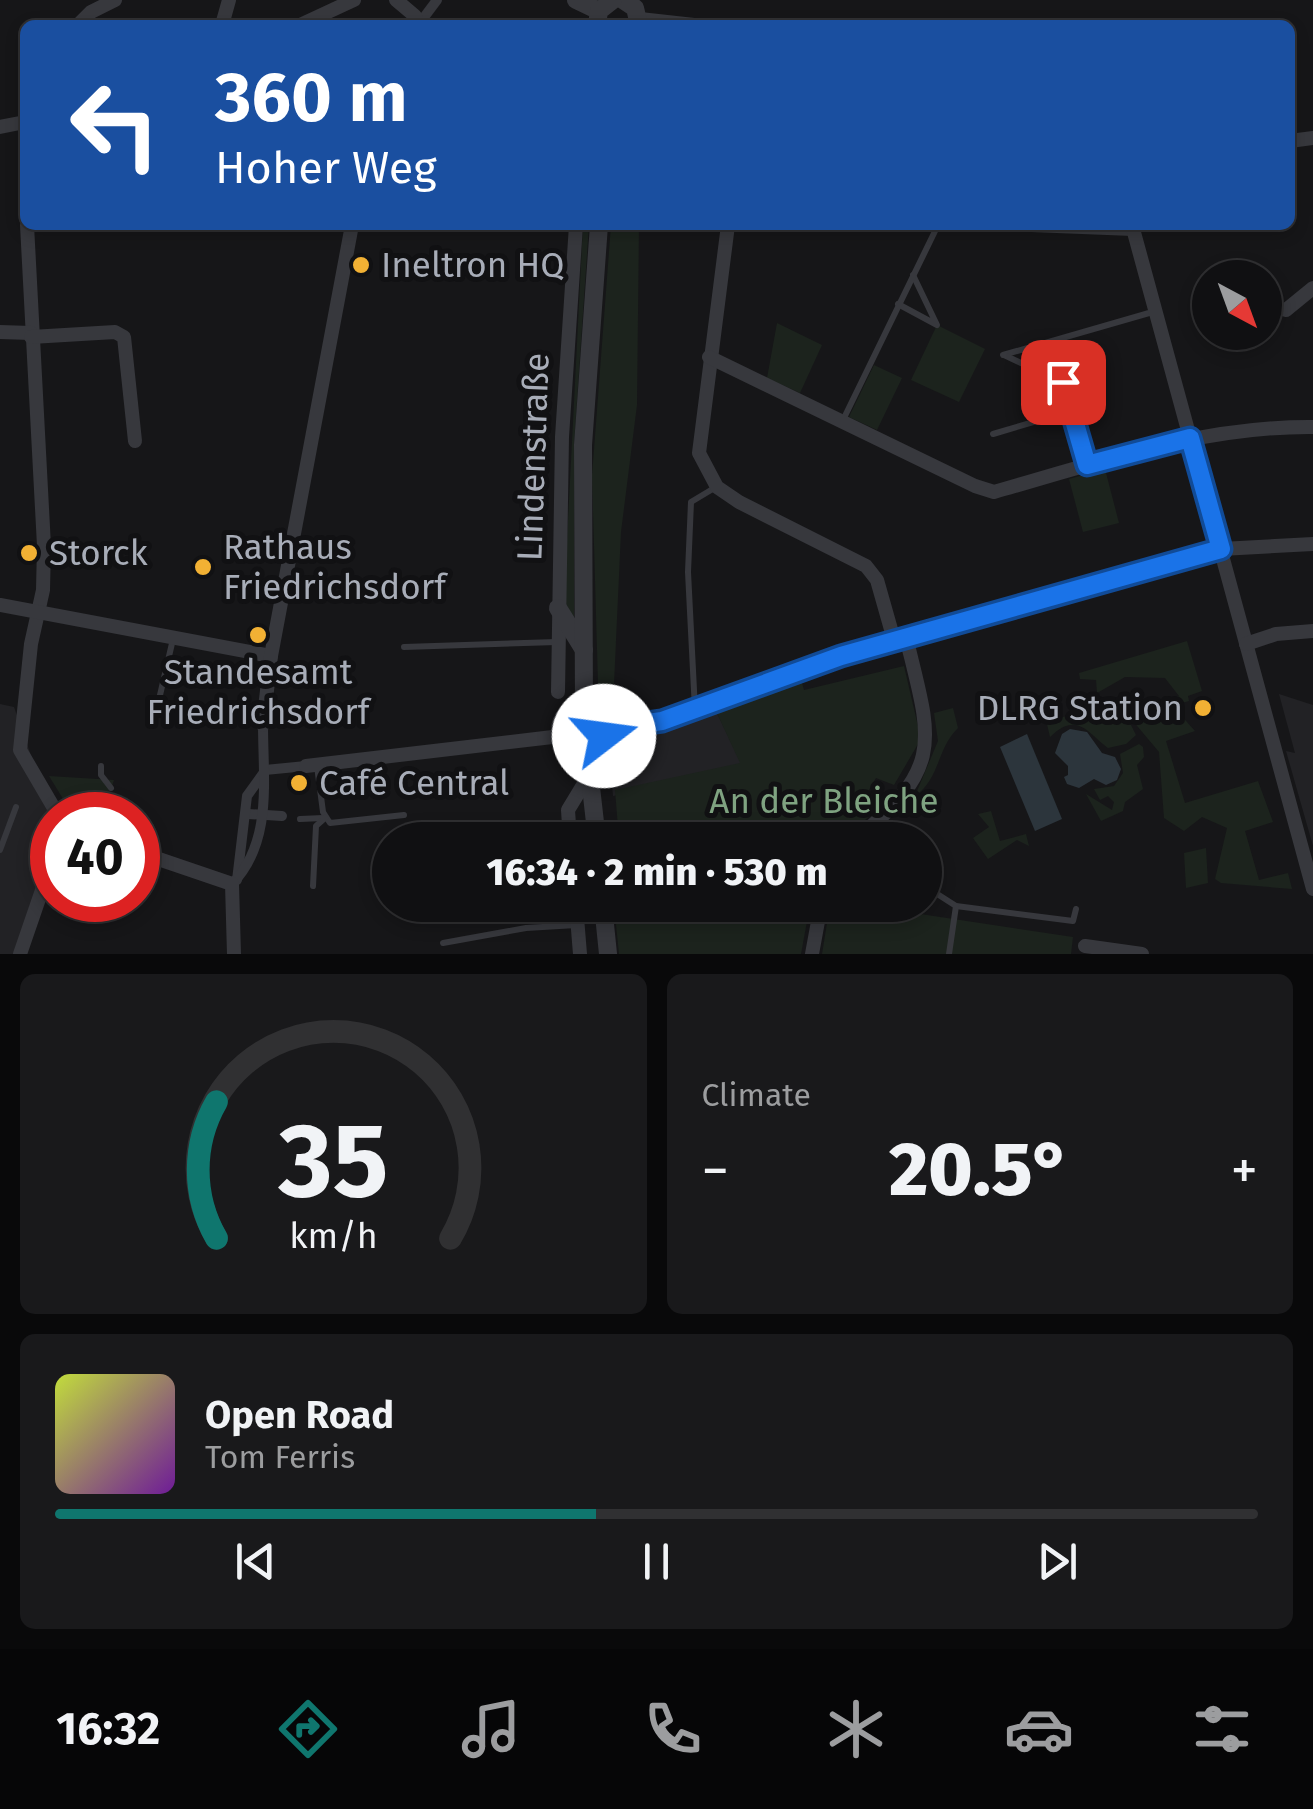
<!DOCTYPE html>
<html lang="en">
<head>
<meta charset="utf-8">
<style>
	body { margin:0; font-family:"Fira Sans",sans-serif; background:#19191b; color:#f1f3f6; height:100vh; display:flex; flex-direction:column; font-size:38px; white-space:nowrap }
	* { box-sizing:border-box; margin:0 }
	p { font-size:32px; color:#9c9d9f }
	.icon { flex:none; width:55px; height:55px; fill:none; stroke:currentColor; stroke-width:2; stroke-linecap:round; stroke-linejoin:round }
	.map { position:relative; height:954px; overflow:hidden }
	.details { display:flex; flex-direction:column; gap:20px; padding:20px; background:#09090a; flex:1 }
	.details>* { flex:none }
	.banner { position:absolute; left:20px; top:20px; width:1275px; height:210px; border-radius:15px; box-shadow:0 5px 15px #0003,0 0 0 2px #303032; background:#1a4fa0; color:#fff; overflow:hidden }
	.needle { width:65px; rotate:139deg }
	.buttons { position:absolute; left:1192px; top:260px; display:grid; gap:20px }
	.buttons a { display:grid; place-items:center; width:90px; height:90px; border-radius:50%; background:#101012; box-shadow:0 5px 15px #0003,0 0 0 2px #303032; font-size:50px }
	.speed { position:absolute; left:30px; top:792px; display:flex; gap:20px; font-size:50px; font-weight:700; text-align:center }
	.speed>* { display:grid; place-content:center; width:130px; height:130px; border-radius:50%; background:#101012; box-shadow:0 5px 15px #0003,0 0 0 2px #303032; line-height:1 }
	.speed .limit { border:15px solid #d22; background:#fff; color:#111 }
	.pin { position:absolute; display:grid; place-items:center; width:85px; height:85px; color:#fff; margin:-42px; border-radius:20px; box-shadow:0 5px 15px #0006 }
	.me { position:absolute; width:110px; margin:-55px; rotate:75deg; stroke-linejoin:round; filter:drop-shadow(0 0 8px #0008) }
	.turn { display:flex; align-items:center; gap:35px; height:210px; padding:0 30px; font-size:45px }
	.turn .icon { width:130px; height:130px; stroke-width:2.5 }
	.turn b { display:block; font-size:70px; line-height:85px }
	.big { font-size:75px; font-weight:800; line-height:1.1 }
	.details .widget { flex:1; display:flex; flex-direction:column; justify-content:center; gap:15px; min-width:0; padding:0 35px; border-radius:15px; background:#19191b }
	.details .dial { align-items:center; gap:0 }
	.dial svg { height:260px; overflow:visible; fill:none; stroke:#303032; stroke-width:7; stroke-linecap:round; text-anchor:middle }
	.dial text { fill:#f1f3f6; stroke:none }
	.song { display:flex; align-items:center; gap:30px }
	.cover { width:120px; height:120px; border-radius:15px; background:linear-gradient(135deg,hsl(70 70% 55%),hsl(280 70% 35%)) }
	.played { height:10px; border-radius:5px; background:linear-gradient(90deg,#0f766e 45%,#303032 45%) }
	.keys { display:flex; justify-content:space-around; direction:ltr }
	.heat { display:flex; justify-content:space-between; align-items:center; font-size:55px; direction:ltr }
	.details .tiles { flex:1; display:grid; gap:20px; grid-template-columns:1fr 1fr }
	.widget:last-child { grid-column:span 2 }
	.trip { position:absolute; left:372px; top:822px; width:570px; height:100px; border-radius:50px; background:#101012; box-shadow:0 5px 15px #0003,0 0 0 2px #303032; font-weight:800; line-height:100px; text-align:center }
	.menu { display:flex; height:160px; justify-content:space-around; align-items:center; background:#060607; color:#9c9d9f }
	.menu .icon { width:70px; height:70px }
	.menu .active { color:#0f766e }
	.menu b { font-size:45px; color:#f1f3f6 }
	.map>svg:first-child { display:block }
</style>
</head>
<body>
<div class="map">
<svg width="1313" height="954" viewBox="0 0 1313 954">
	<rect width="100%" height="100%" fill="#161618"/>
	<!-- built -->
	<g fill="#222225">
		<polygon points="1279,694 1313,705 1313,846 1286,751 1295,753"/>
		<polygon points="0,704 14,707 52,815 52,861 20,954 0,954"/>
		<polygon points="716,711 741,763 711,775 613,796 609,752"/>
	</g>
	<!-- green -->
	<g fill="#1c231d">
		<polygon points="583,225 589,225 574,445 574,621 564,599"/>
		<polygon points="611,225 639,225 637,405 621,532 614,684 598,684 592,476"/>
		<polygon points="777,323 822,345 800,393 767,378"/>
		<polygon points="937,325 985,349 959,402 911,380"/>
		<polygon points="874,365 902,378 877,430 849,417"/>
		<polygon points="1105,469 1119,523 1083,532 1069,479"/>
		<polygon points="1187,641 1202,691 1188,696 1189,701 1162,709 1159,701 1179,696 1165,678 1125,677 1097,693 1096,680 1080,679 1079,673"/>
		<polygon points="904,666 921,739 894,785 876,778 866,795 883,805 841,840 619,840 615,790 740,763 716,711 800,676 804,690"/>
		<polygon points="1146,698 1155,718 1178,712 1195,731 1166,741 1185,803 1258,781 1273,822 1245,831 1259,880 1288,873 1292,889 1221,883 1215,879 1227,828 1202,817 1184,831 1164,818 1159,752 1127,714"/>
		<path d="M953,708l5,20c-21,20 -18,51 -43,68l23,-55 -4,-28z"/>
		<path d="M1084,713l47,12 5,10 -10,9 -18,4c-21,-16 -31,-37 -58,-11l-4,-17z"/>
		<polygon points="1139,744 1143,747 1144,757 1137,765 1143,789 1125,802 1123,811 1101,821 1086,794 1112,810 1114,802 1108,796 1100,800 1094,789 1114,786 1123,773 1120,754"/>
		<polygon points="49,776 114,780 102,815 73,815"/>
		<polygon points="991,811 1000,841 1026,834 1029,846 1017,840 988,859 973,838 989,827 978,814"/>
		<polygon points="1206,848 1208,883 1186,888 1184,853"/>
		<polygon points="614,905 810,905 801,954 619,954"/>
		<polygon points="830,905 861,905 1073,937 1071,954 822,954"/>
	</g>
	<!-- water -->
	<g fill="#2c353c">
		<polygon points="1070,729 1087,732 1102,753 1115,757 1121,769 1117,780 1106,785 1094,779 1079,788 1067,784 1064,777 1068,775 1068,766 1055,753 1062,734"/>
		<polygon points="1027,734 1062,819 1035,831 1000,747"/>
	</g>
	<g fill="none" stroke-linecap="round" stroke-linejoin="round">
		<!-- service -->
		<g stroke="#37383d" stroke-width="6">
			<polyline points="898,304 937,325 913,275"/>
			<polyline points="1051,342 1087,464"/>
			<polyline points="1003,355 1156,311"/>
			<polyline points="1004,355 1063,383"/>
			<polyline points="843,420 938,225"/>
			<polyline points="993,434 1071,411"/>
			<polyline points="404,647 557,642"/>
			<polyline points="695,710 688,572 691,502 716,487"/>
			<polyline points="154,721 173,639"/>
			<polyline points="101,766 101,775 111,788"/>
			<polyline points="317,766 323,812 330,823 404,815"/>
			<polyline points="300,819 323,818"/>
			<polyline points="0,850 16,807"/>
			<polyline points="313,886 316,826 325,818"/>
			<polyline points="931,890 956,906 1073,921 1076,909"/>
			<polyline points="443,943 526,928 576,925"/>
			<polyline points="949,954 956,906"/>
		</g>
		<!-- pedestrian -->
		<g stroke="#37383d" stroke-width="10">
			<polyline points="425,16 437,0"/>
			<polyline points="265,770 306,766"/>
			<polyline points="248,814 282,816"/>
			<polyline points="237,880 247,796 265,771"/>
			<path d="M232,884c41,-42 31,-104 31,-159"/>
		</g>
		<!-- minor -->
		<g stroke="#37383d" stroke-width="14">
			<polyline points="396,0 415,16 418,25"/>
			<polyline points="640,19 694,25"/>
			<polyline points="78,25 91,12 115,0"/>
			<polyline points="222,25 229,0"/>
			<polyline points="300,25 354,0"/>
			<polyline points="0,127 25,122"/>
			<polyline points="1290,141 1313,138"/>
			<polyline points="27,225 44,546 43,590 31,644 20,750 58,815"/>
			<polyline points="728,225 699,453 717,487 739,502 866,566 877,580 894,640"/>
			<polyline points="1031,225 1133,229"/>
			<polyline points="1132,225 1313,889"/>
			<polyline points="1286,310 1313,288"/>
			<polyline points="0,332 31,333"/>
			<polyline points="31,337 115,332 124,337 135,441"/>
			<path d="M709,357l266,129 19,6c105,-30 209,-66 319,-65"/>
			<polyline points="0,605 271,656"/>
			<polyline points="1246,644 1276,634 1313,631"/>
			<polyline points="558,692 562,437 576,225"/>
			<polyline points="263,725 271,656 352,225"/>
			<polyline points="604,729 661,721 841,656 1221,549 1313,544"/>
			<polyline points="306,766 561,736"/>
			<polyline points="570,840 568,810 588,777"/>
			<path d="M855,840c91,-74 76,-100 51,-203"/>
			<polyline points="138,852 232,884 234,954"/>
			<polyline points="576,905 580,954"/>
			<polyline points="1085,946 1142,954"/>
			<polyline points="20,954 52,861"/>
			<polyline points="812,954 821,905"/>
		</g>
		<!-- tertiary -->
		<g stroke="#37383d" stroke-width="18">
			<polyline points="576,0 599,11"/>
			<polyline points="623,0 635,8 639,25"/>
			<polyline points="597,25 599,11 613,0"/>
			<polyline points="558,608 584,650"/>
			<circle cx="582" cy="730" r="22"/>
			<polyline points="584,709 583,445 599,225"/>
			<polyline points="587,752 597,840"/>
			<polyline points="603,905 608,954"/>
		</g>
	</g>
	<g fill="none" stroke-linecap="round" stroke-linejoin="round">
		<defs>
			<polyline id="route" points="604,736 604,729 662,721 841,656 1221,549 1190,438 1087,465 1063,382"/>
		</defs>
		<!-- route casing -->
		<use href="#route" stroke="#114b97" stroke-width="25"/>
		<!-- route -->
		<use href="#route" stroke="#1a73e8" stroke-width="18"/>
	</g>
	<!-- markers -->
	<g fill="#f2b134" stroke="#111113" stroke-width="4">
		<circle cx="361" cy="265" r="10"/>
		<circle cx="29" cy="553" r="10"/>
		<circle cx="203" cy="567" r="10"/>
		<circle cx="258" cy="635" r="10"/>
		<circle cx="1203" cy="708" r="10"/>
		<circle cx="299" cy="783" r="10"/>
	</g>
	<g text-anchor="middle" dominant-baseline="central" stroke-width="10" stroke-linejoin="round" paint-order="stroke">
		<!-- poi labels -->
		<g font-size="35" fill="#a8adb8" stroke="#111113" text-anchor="start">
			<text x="381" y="265">Ineltron HQ</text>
			<text x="223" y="547">Rathaus<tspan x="223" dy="40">Friedrichsdorf</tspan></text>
			<text x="49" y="553">Storck</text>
			<text x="258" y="672" text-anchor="middle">Standesamt<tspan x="258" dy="40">Friedrichsdorf</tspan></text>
			<text x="1183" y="708" text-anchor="end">DLRG Station</text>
			<text x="319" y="783">Café Central</text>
		</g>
		<!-- street labels -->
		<g font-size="35" fill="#a8adb8" stroke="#111113">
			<text transform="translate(533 457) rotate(-88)">Lindenstraße</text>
		</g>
		<!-- park labels -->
		<g font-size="35" fill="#7fa381" stroke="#111113">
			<text x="824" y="801">An der Bleiche</text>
		</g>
	</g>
</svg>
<div class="buttons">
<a><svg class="needle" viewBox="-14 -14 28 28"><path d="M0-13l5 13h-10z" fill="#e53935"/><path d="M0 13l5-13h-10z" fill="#9c9d9f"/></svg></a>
</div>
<div class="speed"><div class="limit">40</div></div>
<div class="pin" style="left:1063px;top:382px;background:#d93025"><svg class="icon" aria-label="arrive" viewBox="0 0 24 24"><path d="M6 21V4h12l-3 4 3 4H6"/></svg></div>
<svg class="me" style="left:604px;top:736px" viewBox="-20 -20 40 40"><circle r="19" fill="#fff"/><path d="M0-13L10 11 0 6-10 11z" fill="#1a73e8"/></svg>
<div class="trip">16:34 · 2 min · 530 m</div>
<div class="banner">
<div class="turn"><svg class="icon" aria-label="left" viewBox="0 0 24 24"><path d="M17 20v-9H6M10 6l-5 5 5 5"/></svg><div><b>360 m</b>Hoher Weg</div></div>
</div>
</div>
<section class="details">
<div class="tiles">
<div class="widget dial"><svg viewBox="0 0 100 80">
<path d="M14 69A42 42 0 1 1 86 69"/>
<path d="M14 69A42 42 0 0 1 14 27" stroke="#0f766e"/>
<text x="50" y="56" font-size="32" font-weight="700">35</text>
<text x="50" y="72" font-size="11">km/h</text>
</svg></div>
<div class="widget"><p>Climate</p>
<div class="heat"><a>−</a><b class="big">20.5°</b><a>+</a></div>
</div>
<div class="widget">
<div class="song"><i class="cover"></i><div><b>Open Road</b><p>Tom Ferris</p></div></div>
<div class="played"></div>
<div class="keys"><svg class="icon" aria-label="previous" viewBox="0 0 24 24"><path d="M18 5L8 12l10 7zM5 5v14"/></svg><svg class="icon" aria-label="pause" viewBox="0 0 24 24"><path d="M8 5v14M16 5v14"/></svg><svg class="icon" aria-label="next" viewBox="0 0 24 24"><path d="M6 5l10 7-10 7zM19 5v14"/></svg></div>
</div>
</div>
</section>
<nav class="menu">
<b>16:32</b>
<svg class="icon active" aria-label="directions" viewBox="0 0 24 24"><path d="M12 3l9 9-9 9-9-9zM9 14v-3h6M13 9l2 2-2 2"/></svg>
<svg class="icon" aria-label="music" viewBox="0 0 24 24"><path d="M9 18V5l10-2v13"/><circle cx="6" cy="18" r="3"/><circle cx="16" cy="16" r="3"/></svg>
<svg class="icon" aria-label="phone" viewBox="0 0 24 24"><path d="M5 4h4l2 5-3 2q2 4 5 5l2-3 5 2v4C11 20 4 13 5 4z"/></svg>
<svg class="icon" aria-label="climate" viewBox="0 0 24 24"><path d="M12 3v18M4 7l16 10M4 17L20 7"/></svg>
<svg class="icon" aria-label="car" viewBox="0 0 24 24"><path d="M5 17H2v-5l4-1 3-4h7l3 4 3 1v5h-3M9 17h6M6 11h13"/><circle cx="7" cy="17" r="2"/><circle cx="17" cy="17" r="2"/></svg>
<svg class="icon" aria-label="filters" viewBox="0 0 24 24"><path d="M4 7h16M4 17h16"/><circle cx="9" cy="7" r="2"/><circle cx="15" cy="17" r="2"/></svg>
</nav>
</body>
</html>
